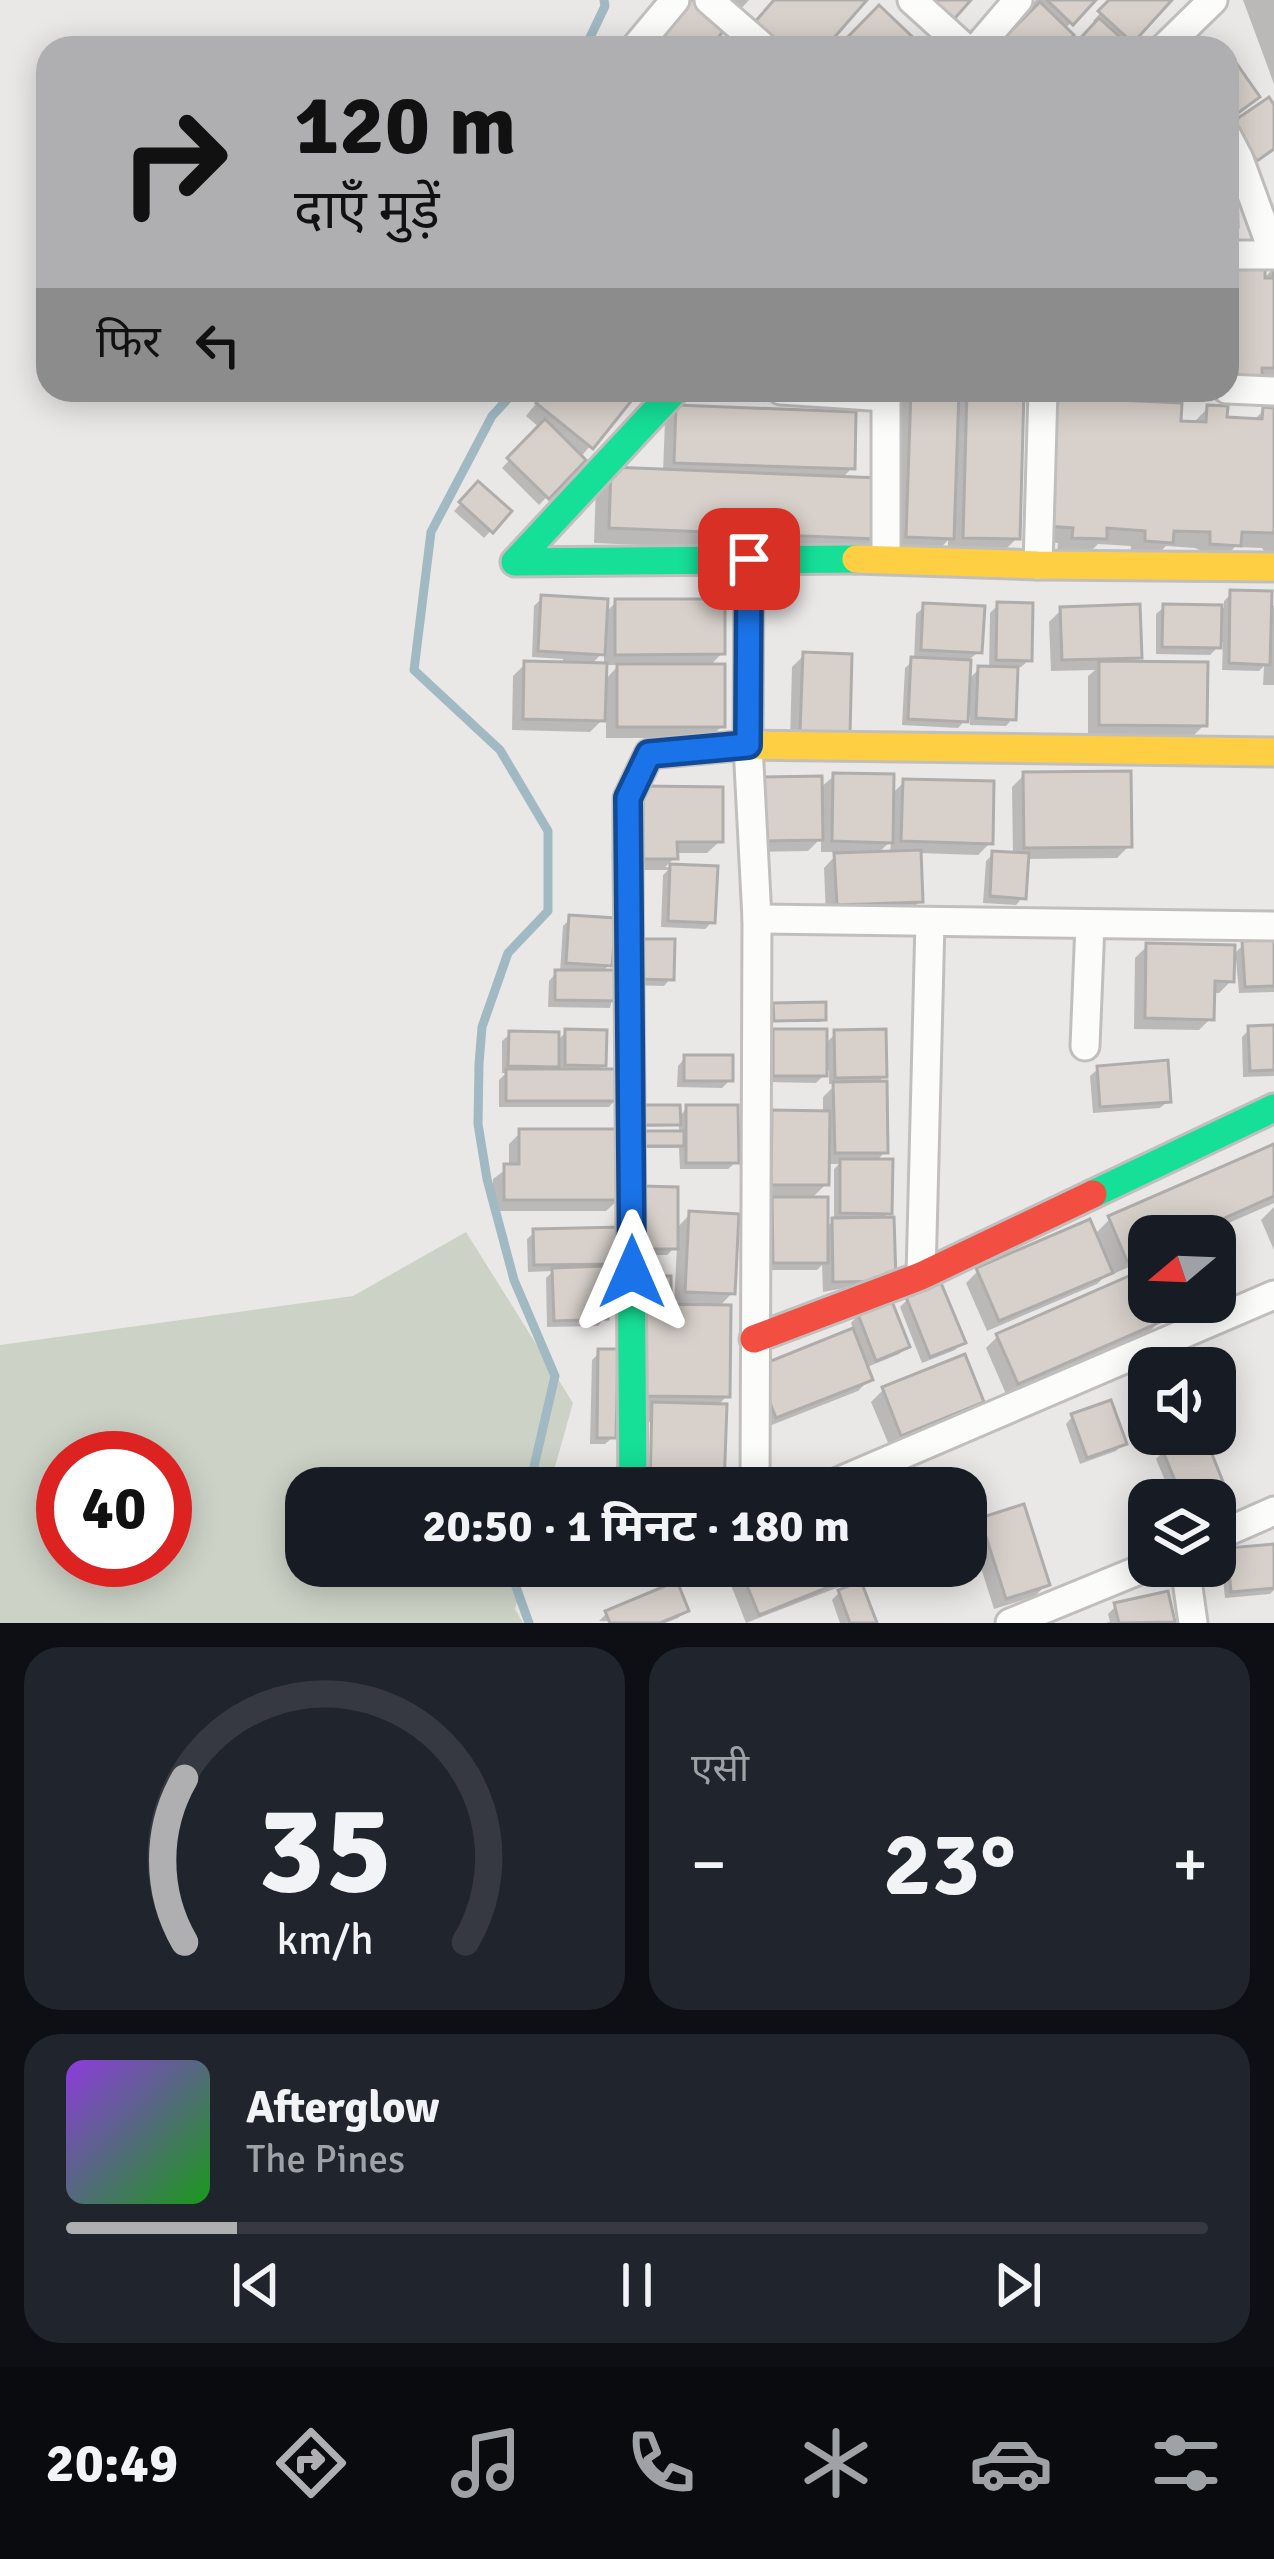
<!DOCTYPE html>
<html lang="hi">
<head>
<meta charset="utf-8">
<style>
	body { margin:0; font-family:Signika,"Noto Sans Devanagari",sans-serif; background:#20242c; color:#f1f3f6; height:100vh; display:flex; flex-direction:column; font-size:45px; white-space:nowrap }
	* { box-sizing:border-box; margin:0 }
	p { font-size:39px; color:#9ea1a6 }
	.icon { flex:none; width:66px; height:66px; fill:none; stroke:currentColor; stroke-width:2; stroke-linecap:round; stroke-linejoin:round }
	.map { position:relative; height:1623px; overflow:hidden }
	.sheet { display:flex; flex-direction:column; gap:24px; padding:24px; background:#0d0f14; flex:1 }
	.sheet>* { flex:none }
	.top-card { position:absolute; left:36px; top:36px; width:1203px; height:366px; border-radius:36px; box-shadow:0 6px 30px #0003; background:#afafb1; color:#111; overflow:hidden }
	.needle { width:78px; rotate:251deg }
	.buttons { position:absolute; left:1128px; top:1215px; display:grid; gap:24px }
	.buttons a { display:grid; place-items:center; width:108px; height:108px; border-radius:24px; background:#171b24; box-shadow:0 6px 30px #0003; font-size:60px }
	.speed { position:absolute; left:36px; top:1431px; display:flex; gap:24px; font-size:60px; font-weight:700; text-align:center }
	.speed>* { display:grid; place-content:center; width:156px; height:156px; border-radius:50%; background:#171b24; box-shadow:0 6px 30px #0003; line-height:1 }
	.speed .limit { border:18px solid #d22; background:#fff; color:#111 }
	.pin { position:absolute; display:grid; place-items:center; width:102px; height:102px; color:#fff; margin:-51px; border-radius:24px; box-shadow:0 6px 18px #0006 }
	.me { position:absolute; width:132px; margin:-66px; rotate:0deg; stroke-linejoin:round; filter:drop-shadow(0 0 9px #0008) }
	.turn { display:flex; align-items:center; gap:42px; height:252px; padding:0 60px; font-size:54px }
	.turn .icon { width:156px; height:156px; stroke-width:2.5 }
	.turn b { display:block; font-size:84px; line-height:102px }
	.then { display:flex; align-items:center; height:114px; padding:0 60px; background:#0003; gap:24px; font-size:45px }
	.big { font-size:90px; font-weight:700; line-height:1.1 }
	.sheet .card { flex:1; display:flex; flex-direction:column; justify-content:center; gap:18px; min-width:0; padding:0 42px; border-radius:36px; background:#20242c }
	.sheet .dial { align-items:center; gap:0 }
	.dial svg { height:312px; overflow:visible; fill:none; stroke:#363941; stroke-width:7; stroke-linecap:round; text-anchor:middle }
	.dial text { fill:#f1f3f6; stroke:none }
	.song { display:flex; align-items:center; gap:36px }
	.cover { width:144px; height:144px; border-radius:18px; background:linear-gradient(135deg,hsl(270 70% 55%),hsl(120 70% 35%)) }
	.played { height:12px; border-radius:6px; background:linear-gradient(90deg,#afafb1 15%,#363941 15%) }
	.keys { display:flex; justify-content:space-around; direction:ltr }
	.heat { display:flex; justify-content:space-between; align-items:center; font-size:66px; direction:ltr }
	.sheet .tiles { flex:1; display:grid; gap:24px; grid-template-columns:1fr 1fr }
	.card:last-child { grid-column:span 2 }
	.trip { position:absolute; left:285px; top:1467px; width:702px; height:120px; border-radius:36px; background:#171b24; box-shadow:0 6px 30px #0003; font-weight:700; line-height:120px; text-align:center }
	.menu { display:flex; height:192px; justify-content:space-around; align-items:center; background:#090b0e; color:#9ea1a6 }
	.menu .icon { width:84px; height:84px }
	.menu .current { color:#afafb1 }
	.menu b { font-size:54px; color:#f1f3f6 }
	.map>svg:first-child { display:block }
</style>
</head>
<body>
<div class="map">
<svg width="1274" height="1623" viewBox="0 0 1274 1623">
	<rect width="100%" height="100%" fill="#eae8e6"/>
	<!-- green -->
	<path fill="#ccd2c6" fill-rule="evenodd" d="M466,1232l107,171 -24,85h-243v78h221l-12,43 8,14h-523v-278l353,-49zM63,1458h102v102h-102z"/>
	<!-- shadow -->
	<g fill="#0003" fill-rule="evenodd">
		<polygon points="686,0 749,0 705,48"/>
		<polygon points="1036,0 1092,0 1064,30 1057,48 999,48 1035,12 1030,6"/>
		<polygon points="1112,0 1168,0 1127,48 1075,48 1097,24 1093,21"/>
		<polygon points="1243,0 1274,0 1274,84"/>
		<polygon points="734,35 748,48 721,48"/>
		<polygon points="1227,268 1262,280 1274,268 1274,394 1227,390"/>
		<polygon points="547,390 636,390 580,458 582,460 539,505 502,468 540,428 526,416"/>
		<polygon points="896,390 1021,390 1017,538 1001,554 948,553 948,540 935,554 891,552"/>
		<polygon points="1034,390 1084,390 1081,393 1034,393"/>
		<polygon points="1102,390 1140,390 1137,393 1102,393"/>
		<polygon points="1149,390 1193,390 1189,394 1149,393"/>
		<polygon points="677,408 852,468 841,479 874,538 858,554 594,543 596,486 663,472 665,421"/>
		<polygon points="1208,408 1224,420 1253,421 1264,410 1274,411 1274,563 1262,548 1235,547 1222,560 1195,548 1166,546 1154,558 1130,556 1131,546 1098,544 1088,554 1057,553 1058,543 1031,541 1178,424 1191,425"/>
		<polygon points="478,485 508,512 484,538 454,511"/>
		<polygon points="1232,593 1268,610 1274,605 1274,685 1263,685 1264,666 1259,671 1222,670 1223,642 1210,655 1156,654 1156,614 1164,607 1224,608 1224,601"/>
		<path d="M542,598l62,16 12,-12 106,51 -13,14 13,59 -12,12h-104v-22l-16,16 -78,-2 1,-54 12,-12 38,1v-6l-31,-2 2,-51zM604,651v14h15l-16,17 -13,-16z"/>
		<polygon points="998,605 1029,660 1021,667 1015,667 1013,718 1006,726 970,725 970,715 958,728 902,725 905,668 914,660 916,614 924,607 979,652 968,660 967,681 979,669 989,669 990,613"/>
		<polygon points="1061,610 1139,657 1131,664 1204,725 1192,737 1088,736 1088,676 1095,670 1051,671 1049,622"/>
		<polygon points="804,655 849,657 790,743 792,667"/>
		<polygon points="1024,775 1129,846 1117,858 1026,859 1023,897 1016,905 983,903 986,861 993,854 1013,855 1012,787"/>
		<path d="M834,776l57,19 13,-13 86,61 -12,12 -60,-2 2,48 -12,12 -82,3 -2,-48 15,-16h-18v-14l-13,13 -63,1zM891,841l-1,13h-13z"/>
		<polygon points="633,801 720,841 707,853 675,853 675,858 665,867 714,869 712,922 705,929 661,927 663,875 668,870 632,870"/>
		<polygon points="571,918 609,965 601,973 618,973 610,1008 548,1007 549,981 556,973 560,973 563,926"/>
		<polygon points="1274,942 1274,992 1239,993 1236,960 1232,960 1231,981 1219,993 1211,993 1211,1018 1199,1030 1134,1029 1135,958 1147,946 1232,956 1244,944"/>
		<polygon points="629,949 671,978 664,986 628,985"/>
		<polygon points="774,1006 823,1019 820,1022 772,1022 772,1009"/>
		<polygon points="1274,1028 1274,1076 1243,1077 1242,1037 1250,1029"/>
		<polygon points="566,1032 603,1065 596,1072 616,1099 609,1107 499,1107 499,1080 506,1073 502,1073 502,1041 510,1034 556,1042"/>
		<path d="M775,1032l49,13 12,-12 48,43 -8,9 9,67 -10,10 14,50 -8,8 11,59 -69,13 -1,-27 -5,5h-51v-63l12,-11h-18l1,-71 12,-12 50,1v-17l13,-13h-7v-14l-13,13 -49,-1v-43zM826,1164h13l-5,5v51l-9,9 -15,-29 16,-16z"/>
		<polygon points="685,1058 730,1080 722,1088 677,1087 678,1066"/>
		<polygon points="1098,1069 1168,1101 1160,1108 1093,1113 1090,1076"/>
		<polygon points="687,1108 736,1162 728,1169 680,1169 679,1148 642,1148 679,1134 679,1122 675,1126 634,1127 678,1118"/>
		<polygon points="521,1132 619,1199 606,1211 493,1211 493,1179 509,1167 509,1144"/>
		<polygon points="1274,1147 1274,1203 1199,1236 1149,1236 1149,1258 1111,1275 1110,1272 1097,1284 987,1331 966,1283 978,1271 1094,1235 1110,1219"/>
		<polygon points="1274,1207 1274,1250 1261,1220"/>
		<polygon points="690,1214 732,1293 718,1308 727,1396 716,1407 721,1488 633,1407 674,1307 677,1245 667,1255 635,1255 675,1230"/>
		<polygon points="620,1230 613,1270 603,1271 605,1318 598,1326 547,1327 546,1278 553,1271 528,1272 527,1239 535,1232"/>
		<polygon points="1149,1285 1149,1302 1156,1302 1163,1318 1151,1330 1006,1394 986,1348 998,1336"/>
		<polygon points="907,1300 962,1342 955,1350 922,1363 900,1307"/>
		<polygon points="858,1315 907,1347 899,1354 865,1368 870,1379 858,1391 764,1428 758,1370 854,1331 851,1323"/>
		<polygon points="600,1352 613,1437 605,1444 590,1444 592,1360"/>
		<polygon points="883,1390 980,1401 968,1413 889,1445 871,1402"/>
		<polygon points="1073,1416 1124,1443 1116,1451 1080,1464 1066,1424"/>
		<polygon points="1164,1451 1224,1491 1212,1500 1173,1500 1156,1459"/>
		<polygon points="982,1521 1047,1584 1035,1596 994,1609 970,1533"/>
		<polygon points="1274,1547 1274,1590 1270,1594 1225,1598 1221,1559 1228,1551"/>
		<polygon points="729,1566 858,1566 860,1572 840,1592 874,1623 840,1623 832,1600 847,1584 746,1623 725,1570"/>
		<polygon points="1116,1606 1172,1621 1170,1623 1105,1623 1110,1622 1108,1614"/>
		<polygon points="686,1610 678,1618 665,1623 599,1621 606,1614"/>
	</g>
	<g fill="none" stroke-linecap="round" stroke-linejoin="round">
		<!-- stream -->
		<g stroke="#a0b9c3" stroke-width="9">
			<polyline points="585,48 605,6 604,0"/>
			<polyline points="516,390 492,416 431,532 414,670 500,750 548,831 548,911 508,953 482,1027 479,1064 478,1124 487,1179 514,1280 555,1376 529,1488"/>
			<polyline points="512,1566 511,1573 529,1623"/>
		</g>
	</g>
	<!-- building -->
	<g fill="#d8d1cb" stroke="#aeadac" stroke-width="3">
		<polygon points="683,0 695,0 727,27 709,48 643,48"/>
		<polygon points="774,0 867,0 825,48 783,48 754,23"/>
		<polygon points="919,0 971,0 948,26"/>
		<polygon points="1047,0 1096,0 1073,25"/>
		<polygon points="1109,0 1172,0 1133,43 1098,11"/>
		<polygon points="1040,2 1074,35 1061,48 994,48"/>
		<polygon points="879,5 921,45 918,48 837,48"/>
		<polygon points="1099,18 1132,48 1077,48 1074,45"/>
		<polygon points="1237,64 1260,97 1227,121 1227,71"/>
		<polygon points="1269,97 1274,105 1274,149 1257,161 1231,123"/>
		<polygon points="1227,177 1237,177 1238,227 1227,227"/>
		<polygon points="1227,265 1265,265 1265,278 1273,278 1274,265 1274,368 1262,368 1262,379 1234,379 1234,366 1227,366"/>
		<polygon points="546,390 640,390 593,449 536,403"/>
		<polygon points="911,390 959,390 954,539 906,537"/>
		<polygon points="967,390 1024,390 1020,539 963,538"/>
		<polygon points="1051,397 1182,403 1181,421 1206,422 1207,405 1228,406 1227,417 1262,419 1263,407 1274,408 1274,533 1242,532 1241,546 1210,544 1210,532 1174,531 1173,543 1145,541 1145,531 1107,528 1107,539 1072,538 1073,528 1046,526"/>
		<polygon points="676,405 856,412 855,469 674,463"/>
		<polygon points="545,419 586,460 549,499 507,458"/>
		<polygon points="611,467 880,478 877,539 609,528"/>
		<polygon points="478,481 512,511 493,533 459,502"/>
		<polygon points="1230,590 1272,591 1270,665 1229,663"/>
		<polygon points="541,595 608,599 605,655 538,651"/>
		<polygon points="615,599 725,599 725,654 615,655"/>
		<polygon points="997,602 1033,603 1032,661 996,660"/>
		<polygon points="923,603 985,606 982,653 921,650"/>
		<polygon points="1140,604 1142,658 1062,660 1060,607"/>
		<polygon points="1163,604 1222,605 1221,648 1162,647"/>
		<polygon points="803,652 852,654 850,734 800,732"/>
		<polygon points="911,657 971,660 968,722 908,719"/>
		<polygon points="524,661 607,663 605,721 523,719"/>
		<polygon points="1099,661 1208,662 1207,726 1099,725"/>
		<rect x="617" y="664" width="108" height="63"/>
		<polygon points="978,666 1018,667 1016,720 976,718"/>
		<polygon points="1131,771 1132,847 1024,848 1023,772"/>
		<polygon points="833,773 894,774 893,843 832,841"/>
		<polygon points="822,776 823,840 756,841 755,777"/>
		<polygon points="903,779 994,781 993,844 901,841"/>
		<polygon points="643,786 723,787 723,842 677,842 678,859 643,859"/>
		<polygon points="921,850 923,902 837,905 834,853"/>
		<polygon points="992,851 1029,853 1026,899 990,896"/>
		<polygon points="670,864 718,866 715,923 668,921"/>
		<polygon points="569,915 616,918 612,966 566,963"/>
		<polygon points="635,939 675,939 674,980 635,979"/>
		<polygon points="1274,939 1274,986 1245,987 1242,941"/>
		<polygon points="1146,943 1235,945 1234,982 1215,981 1214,1020 1145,1018"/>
		<polygon points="555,970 621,970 621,1001 555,1000"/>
		<polygon points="826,1002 826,1020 774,1021 773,1003"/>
		<polygon points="1274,1025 1274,1070 1250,1071 1248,1026"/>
		<polygon points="565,1029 607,1030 606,1066 565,1065"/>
		<rect x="773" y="1029" width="54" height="47"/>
		<polygon points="886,1029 887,1077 835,1078 834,1030"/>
		<polygon points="509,1031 559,1032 559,1067 508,1066"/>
		<rect x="684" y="1055" width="49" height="26"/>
		<polygon points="1168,1060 1171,1102 1100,1107 1097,1066"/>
		<rect x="506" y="1069" width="113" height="32"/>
		<polygon points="887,1081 888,1153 835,1153 833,1082"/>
		<polygon points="636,1105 680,1105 681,1125 636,1125"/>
		<polygon points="686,1105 738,1105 739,1163 686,1163"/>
		<polygon points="772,1110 830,1111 829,1185 771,1185"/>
		<polygon points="519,1129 621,1129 622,1200 504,1200 504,1164 519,1164"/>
		<rect x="643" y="1131" width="41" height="15"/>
		<polygon points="1274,1144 1274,1196 1184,1236 1149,1236 1149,1251 1127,1261 1108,1216"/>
		<polygon points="840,1159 893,1159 892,1214 840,1213"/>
		<polygon points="641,1186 678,1187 678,1249 641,1249"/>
		<polygon points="772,1197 828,1197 828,1263 773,1263"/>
		<polygon points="689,1211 739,1214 735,1294 685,1292"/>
		<polygon points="894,1217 896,1281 833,1282 832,1218"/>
		<polygon points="1090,1219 1113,1273 999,1321 976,1268"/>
		<polygon points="623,1227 623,1264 534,1265 533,1229"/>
		<polygon points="606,1266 608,1319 554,1321 552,1268"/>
		<polygon points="1145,1269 1149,1278 1149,1302 1160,1302 1167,1319 1018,1384 996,1334"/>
		<polygon points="637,1276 671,1276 671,1294 638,1294"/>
		<polygon points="941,1283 966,1343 930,1357 906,1297"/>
		<polygon points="891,1299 910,1347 876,1361 857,1312"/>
		<polygon points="644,1304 731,1305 730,1397 644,1396"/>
		<polygon points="853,1328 873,1380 776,1418 756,1367"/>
		<polygon points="598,1349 618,1349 616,1438 597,1438"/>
		<polygon points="965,1354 984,1402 901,1436 882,1387"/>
		<polygon points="1111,1400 1127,1444 1087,1458 1071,1414"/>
		<polygon points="652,1402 727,1404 724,1488 650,1488"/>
		<polygon points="1199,1434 1204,1434 1227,1492 1206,1500 1183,1500 1162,1449"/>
		<polygon points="925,1474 930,1488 894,1488 893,1485"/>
		<polygon points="1024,1504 1050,1585 1006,1599 980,1518"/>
		<polygon points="1274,1544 1274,1588 1231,1592 1227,1548"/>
		<polygon points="739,1566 861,1566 863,1573 759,1615"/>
		<polygon points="677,1581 689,1611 660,1623 610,1623 605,1611"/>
		<polygon points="861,1581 877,1623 850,1623 838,1590"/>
		<polygon points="1168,1591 1175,1622 1119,1623 1114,1603"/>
	</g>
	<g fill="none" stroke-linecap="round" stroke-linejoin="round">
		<defs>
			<g id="street">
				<polyline points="709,0 764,48"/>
				<polyline points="912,0 965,48"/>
				<polyline points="635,48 675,0"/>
				<polyline points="977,48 1018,0"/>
				<polyline points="1164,48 1213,0"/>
				<polyline points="1227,136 1239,159 1274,255 1227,255"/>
				<polyline points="1227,389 1274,391"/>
				<polyline points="781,390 886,397"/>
				<polyline points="749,559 748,745 757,919 755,1488"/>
				<polyline points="886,559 886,390"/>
				<polyline points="1038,565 1043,390"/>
				<polyline points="757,919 1274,926"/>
				<polyline points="1085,1046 1090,924"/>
				<polyline points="921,1276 930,922"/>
				<polyline points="824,1488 1274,1295"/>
				<polyline points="1215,1537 1274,1511"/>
				<polyline points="634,1566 634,1570 643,1566"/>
				<polyline points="1185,1566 1193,1623"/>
				<polyline points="1010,1623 1149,1566"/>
			</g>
			<g id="fast">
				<polyline points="675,390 515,562 856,559"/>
				<polyline points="628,857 633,1488"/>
				<polyline points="1093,1194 1274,1108"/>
			</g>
			<g id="slow">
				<polyline points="856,559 1038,565 1274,567"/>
				<polyline points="628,857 628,798 649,754 748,745 1274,752"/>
			</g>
			<polyline id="jam" points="754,1339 921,1276 1093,1194"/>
		</defs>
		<!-- street casing -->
		<use href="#street" stroke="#c0bfbe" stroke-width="33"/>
		<!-- fast casing -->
		<use href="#fast" stroke="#c0bfbe" stroke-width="33"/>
		<!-- slow casing -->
		<use href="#slow" stroke="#c0bfbe" stroke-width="33"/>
		<!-- jam casing -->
		<use href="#jam" stroke="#c0bfbe" stroke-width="33"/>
		<!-- street -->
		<use href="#street" stroke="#fcfcfb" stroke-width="27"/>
		<!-- fast -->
		<use href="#fast" stroke="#16e098" stroke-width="27"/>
		<!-- slow -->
		<use href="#slow" stroke="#ffcf43" stroke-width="27"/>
		<!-- jam -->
		<use href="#jam" stroke="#f24e42" stroke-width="27"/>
	</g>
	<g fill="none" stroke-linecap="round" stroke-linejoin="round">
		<defs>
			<polyline id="route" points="632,1272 628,798 649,754 748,745 749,559"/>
		</defs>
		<!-- route casing -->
		<use href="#route" stroke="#114b97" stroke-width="30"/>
		<!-- route -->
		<use href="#route" stroke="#1a73e8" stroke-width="21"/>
	</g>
</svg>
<div class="buttons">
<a><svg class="needle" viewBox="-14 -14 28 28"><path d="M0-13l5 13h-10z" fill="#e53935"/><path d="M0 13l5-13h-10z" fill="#9ea1a6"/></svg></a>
<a><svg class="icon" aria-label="sound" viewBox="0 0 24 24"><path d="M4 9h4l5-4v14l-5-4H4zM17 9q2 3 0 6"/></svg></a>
<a><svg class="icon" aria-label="layers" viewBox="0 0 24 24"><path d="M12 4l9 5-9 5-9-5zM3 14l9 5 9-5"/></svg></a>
</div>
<div class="speed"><div class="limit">40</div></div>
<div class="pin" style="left:749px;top:559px;background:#d93025"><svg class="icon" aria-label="arrive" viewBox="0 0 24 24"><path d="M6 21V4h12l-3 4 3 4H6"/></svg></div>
<svg class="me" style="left:632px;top:1272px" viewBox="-20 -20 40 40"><path d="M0-17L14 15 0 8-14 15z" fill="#1a73e8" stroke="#fff" stroke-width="4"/></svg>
<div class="trip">20:50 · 1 मिनट · 180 m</div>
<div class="top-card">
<div class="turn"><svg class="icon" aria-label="right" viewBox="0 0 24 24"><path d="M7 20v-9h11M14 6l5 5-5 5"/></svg><div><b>120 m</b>दाएँ मुड़ें</div></div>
<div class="then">फिर<svg class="icon" aria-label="left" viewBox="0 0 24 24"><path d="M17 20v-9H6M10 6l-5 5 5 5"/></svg></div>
</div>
</div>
<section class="sheet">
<div class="tiles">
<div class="card dial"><svg viewBox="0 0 100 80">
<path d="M14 69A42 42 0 1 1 86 69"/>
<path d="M14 69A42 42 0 0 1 14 27" stroke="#afafb1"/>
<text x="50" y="56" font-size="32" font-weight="700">35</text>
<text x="50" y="72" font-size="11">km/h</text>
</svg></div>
<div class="card"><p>एसी</p>
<div class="heat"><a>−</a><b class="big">23°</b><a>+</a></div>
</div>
<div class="card">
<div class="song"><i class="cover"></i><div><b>Afterglow</b><p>The Pines</p></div></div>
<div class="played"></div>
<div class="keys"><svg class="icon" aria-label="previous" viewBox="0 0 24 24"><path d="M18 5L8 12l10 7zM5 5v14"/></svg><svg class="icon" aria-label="pause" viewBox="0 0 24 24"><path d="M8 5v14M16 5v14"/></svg><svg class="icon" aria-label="next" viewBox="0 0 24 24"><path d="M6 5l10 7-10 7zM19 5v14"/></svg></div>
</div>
</div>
</section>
<nav class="menu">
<b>20:49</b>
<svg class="icon current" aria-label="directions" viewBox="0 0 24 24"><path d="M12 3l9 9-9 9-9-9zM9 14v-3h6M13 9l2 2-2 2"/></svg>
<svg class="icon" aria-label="music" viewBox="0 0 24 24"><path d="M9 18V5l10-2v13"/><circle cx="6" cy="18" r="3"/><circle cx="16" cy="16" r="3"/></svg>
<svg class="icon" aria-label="phone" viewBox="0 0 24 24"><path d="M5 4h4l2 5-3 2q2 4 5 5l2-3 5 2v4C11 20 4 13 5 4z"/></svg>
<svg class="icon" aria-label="climate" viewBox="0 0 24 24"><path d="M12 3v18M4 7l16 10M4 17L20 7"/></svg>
<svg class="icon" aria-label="car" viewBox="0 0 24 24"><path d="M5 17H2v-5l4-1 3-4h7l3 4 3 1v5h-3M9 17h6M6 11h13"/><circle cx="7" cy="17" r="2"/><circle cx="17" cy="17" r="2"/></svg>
<svg class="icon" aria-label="filters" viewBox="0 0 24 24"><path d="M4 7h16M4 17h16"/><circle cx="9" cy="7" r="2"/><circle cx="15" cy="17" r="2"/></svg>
</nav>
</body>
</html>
